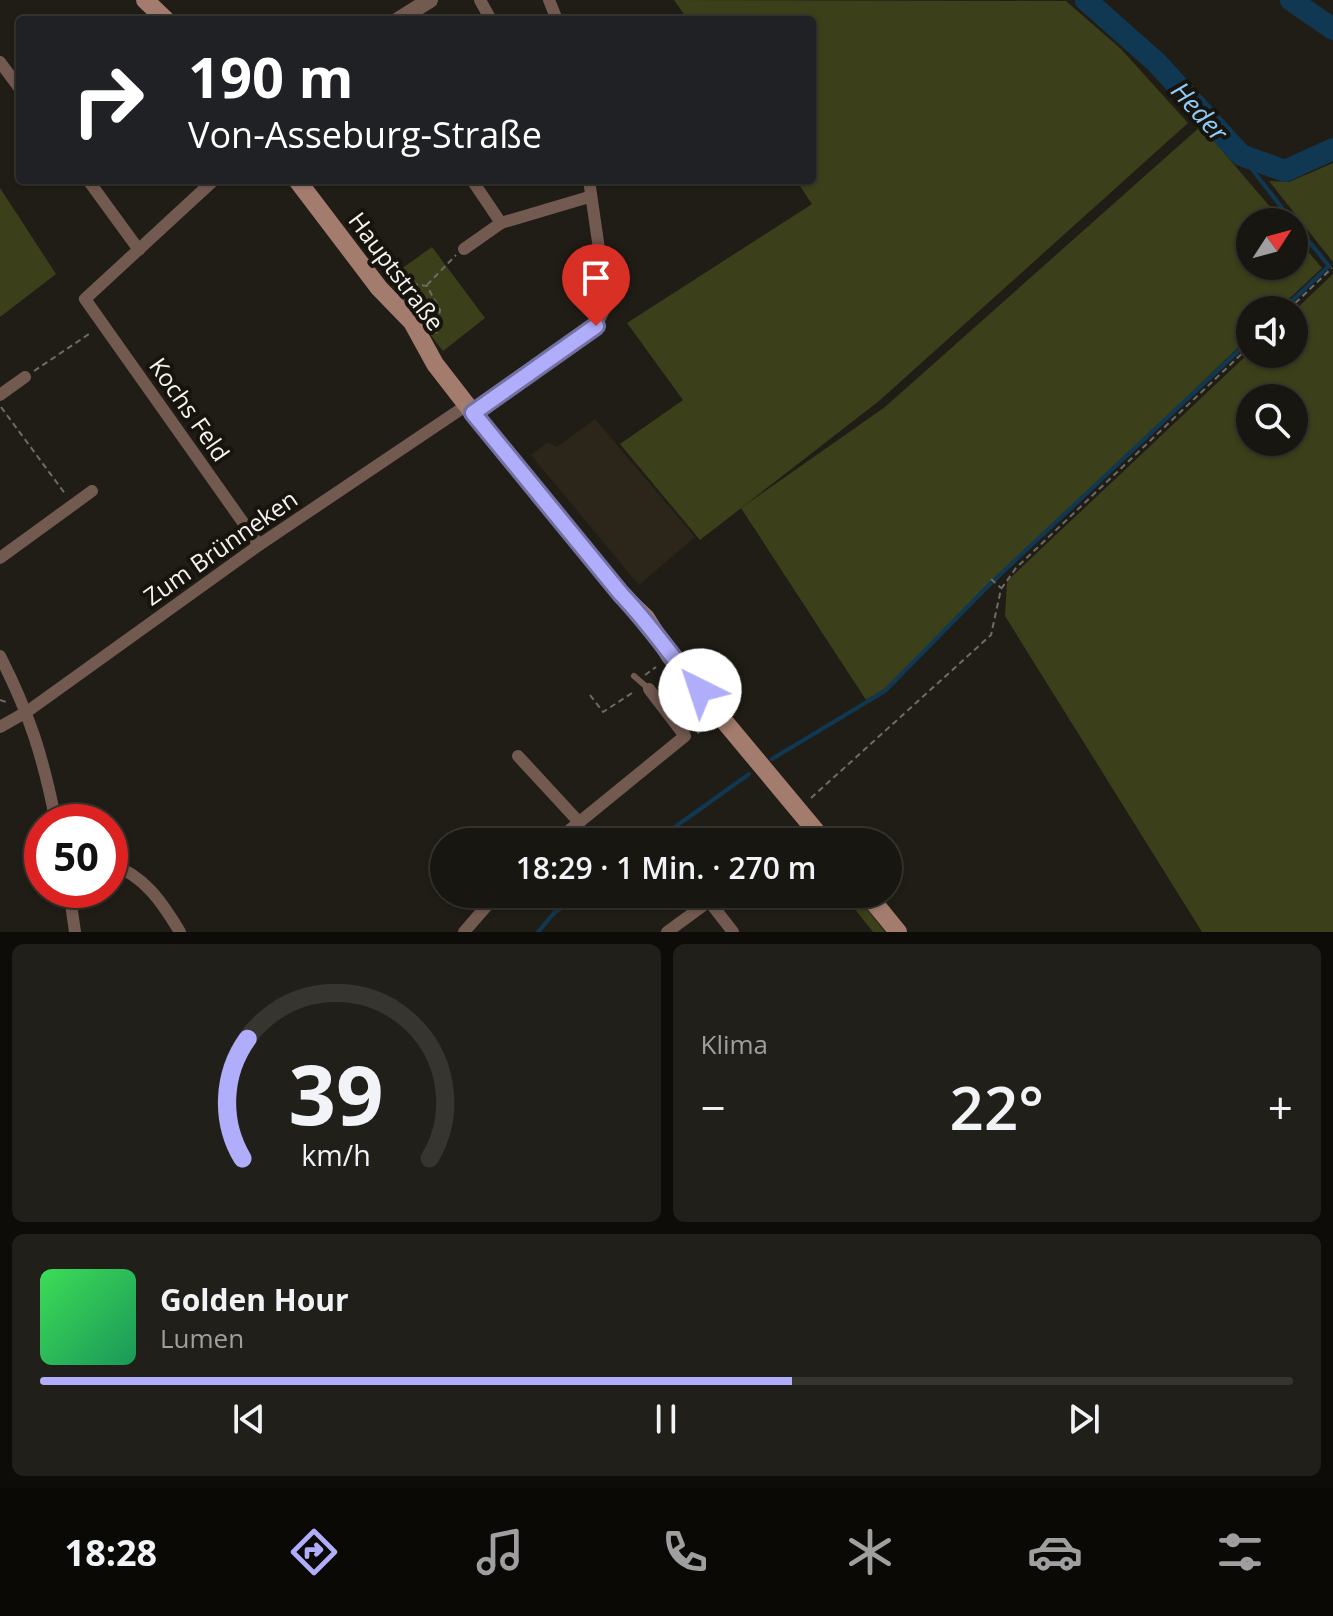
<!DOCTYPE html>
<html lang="de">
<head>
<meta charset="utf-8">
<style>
	body { margin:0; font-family:"Open Sans",sans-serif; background:#211f19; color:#f1f3f6; height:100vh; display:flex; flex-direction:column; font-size:30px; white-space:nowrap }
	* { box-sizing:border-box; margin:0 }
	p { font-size:26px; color:#9f9f9f }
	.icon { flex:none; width:44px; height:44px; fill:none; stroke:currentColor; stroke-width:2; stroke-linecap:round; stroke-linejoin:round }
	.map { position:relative; height:932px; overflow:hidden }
	.panel { display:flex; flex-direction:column; gap:12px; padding:12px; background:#0d0c09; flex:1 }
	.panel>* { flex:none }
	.hud { position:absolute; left:16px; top:16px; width:800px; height:168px; border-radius:8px; box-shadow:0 2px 6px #0004,0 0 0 2px #363530; background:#202124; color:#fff; overflow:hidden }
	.needle { width:52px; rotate:54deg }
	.buttons { position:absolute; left:1236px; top:208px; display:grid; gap:16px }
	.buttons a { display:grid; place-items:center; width:72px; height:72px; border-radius:50%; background:#181610; box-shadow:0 2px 6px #0004,0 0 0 2px #363530; font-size:40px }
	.speed { position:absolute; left:24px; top:804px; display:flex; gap:16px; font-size:40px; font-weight:700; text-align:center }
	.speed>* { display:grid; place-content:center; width:104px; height:104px; border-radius:50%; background:#181610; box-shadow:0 2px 6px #0004,0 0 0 2px #363530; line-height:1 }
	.speed .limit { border:12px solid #d22; background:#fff; color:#111 }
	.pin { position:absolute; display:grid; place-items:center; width:68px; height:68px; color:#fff; margin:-82px -34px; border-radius:50% 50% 50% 0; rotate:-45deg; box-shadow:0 0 8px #0007 }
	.pin .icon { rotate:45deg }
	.me { position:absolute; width:88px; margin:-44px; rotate:319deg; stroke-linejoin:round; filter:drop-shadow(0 0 6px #0008) }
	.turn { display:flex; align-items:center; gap:28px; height:168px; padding:0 40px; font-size:36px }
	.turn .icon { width:104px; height:104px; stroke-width:2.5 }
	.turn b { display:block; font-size:56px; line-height:68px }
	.big { font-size:60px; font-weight:600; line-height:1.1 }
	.panel .widget { flex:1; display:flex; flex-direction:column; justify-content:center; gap:12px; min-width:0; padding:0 28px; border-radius:12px; background:#211f19 }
	.panel .dial { align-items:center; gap:0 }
	.dial svg { height:208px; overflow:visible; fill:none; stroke:#363530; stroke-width:7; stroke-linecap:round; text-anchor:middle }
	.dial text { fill:#f1f3f6; stroke:none }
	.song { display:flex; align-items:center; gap:24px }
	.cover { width:96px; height:96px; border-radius:12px; background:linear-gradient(135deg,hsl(130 70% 55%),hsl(150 70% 35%)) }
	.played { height:8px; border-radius:4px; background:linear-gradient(90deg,#b0aefa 60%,#363530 60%) }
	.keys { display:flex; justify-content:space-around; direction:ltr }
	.heat { display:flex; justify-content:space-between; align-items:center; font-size:44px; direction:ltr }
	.panel .tiles { flex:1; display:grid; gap:12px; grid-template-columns:1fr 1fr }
	.widget:last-child { grid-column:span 2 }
	.trip { position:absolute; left:430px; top:828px; width:472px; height:80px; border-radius:40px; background:#181610; box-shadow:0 2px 6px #0004,0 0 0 2px #363530; font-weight:600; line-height:80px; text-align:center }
	.menu { display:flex; height:128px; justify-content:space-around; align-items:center; background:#0a0906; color:#9f9f9f }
	.menu .icon { width:56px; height:56px }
	.menu .on { color:#b0aefa }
	.menu b { font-size:36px; color:#f1f3f6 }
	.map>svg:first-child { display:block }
</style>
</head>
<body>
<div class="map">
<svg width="1333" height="932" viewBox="0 0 1333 932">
	<rect width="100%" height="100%" fill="#201d16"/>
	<!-- built -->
	<polygon fill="#2b2619" points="595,419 695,537 639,585 531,455 548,442 557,447"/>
	<!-- green -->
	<g fill="#3b3f1a" fill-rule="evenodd">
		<polygon points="674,0 1066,1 1121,49 1188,123 879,401 700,540 620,444 683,400 627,323 812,204 796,180 812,180 812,20 688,20"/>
		<polygon points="1201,126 1283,222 1250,222 1250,266 1294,266 1294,235 1322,268 1277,310 1250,310 1250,336 884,689 866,700 741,508 885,407"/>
		<polygon points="1333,163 1333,262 1269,181 1289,182"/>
		<polygon points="0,188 56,274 0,317"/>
		<polygon points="432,247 485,318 443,351 387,279"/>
		<path d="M1333,274v658h-131l-197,-316 2,-35 243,-229 44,2v-43zM1294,398v44h-44v-44z"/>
		<polygon points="843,894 855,894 885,932 873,932"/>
	</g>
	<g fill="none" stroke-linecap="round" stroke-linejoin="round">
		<!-- stream -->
		<g stroke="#103852" stroke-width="4">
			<polyline points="1241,155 1293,222"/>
			<polyline points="1282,310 1329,266 1294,223"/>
			<polyline points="772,759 885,691 990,584 1250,340"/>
			<polyline points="654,842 749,774"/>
			<polyline points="538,932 554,913 581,894"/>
		</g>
		<!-- river -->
		<g stroke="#103852" stroke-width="22">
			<polyline points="1086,0 1157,63 1241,155 1285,171 1333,149"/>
			<polyline points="1291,0 1333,29"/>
		</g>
		<!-- path -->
		<g stroke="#6e6c66" stroke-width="2" stroke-dasharray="6 4" stroke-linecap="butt">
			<polygon points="412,284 427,286 440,310 436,335 419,311 399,295"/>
			<polyline points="427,285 456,255"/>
			<polyline points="1288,310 1332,268"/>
			<polyline points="34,371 92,332"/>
			<polyline points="1,407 66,495"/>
			<polyline points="991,579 1001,588"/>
			<polyline points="645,675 656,667"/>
			<polyline points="590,695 603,712 635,691"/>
			<polyline points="0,700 9,703"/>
			<polyline points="697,733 709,727"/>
			<polyline points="811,798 991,635 1001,589 1016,568 1250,346"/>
		</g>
		<!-- service -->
		<polyline stroke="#735a51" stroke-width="6" points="634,676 649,689"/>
		<!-- minor -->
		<g stroke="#735a51" stroke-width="12">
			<polyline points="480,0 491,20"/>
			<polyline points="549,0 557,20"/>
			<polyline points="0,62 20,89"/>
			<polyline points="88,180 139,250"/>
			<polyline points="214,180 85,299 259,545"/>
			<polyline points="472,180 501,223 589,197"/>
			<polyline points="464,249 501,223"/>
			<polyline points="0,395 25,377"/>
			<polyline points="473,413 596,326 607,304 589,180"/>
			<polyline points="0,558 92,491"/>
			<path d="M0,656c30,59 43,101 56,166"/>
			<polyline points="0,727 28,711 259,545 467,405"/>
			<polyline points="518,756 578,821"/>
			<polyline points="555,842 685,736 649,689"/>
			<polyline points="792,842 813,827"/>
			<path d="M110,864c34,11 52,38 70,68"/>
			<polyline points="69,890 75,932"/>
			<polyline points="709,901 733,932"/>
			<polyline points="464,932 497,894"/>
			<polyline points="667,932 719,894"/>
		</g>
		<!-- tertiary -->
		<polyline stroke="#735a51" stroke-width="16" points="398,20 430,0"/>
		<!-- secondary -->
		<g stroke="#a47c6e" stroke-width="18">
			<polyline points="145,0 166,20"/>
			<polyline points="297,180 379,288 412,322 435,364 473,413 621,594 646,618 670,656 825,842"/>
			<polyline points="867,894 898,932"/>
		</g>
	</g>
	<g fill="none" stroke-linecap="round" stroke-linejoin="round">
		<defs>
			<path id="route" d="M596,326l-123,87 148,181c29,30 51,64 79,96"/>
		</defs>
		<!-- route casing -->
		<use href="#route" stroke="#7271a2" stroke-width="20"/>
		<!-- route -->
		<use href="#route" stroke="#b0aefa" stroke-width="14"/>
	</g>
	<g text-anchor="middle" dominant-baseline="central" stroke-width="8" stroke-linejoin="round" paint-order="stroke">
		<!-- street labels -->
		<g font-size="24" fill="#f5f3ef" stroke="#17140e">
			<text transform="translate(397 271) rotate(53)">Hauptstraße</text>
			<text transform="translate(190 409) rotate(55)">Kochs Feld</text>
			<text transform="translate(220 547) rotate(-35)">Zum Brünneken</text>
		</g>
		<!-- water labels -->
		<g font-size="26" font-style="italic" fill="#90cbf8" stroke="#17140e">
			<text transform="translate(1200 111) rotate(48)">Heder</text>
		</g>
	</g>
</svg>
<div class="buttons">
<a><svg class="needle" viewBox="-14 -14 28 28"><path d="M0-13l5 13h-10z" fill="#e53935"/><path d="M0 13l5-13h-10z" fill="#9f9f9f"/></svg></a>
<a><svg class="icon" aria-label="sound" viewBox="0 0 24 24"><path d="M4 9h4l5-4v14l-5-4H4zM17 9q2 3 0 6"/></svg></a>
<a><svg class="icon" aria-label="search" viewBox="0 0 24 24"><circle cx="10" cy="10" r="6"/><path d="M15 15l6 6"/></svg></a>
</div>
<div class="speed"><div class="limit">50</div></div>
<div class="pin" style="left:596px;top:326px;background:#d93025"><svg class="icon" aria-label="arrive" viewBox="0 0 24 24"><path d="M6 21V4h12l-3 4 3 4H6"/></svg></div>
<svg class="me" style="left:700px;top:690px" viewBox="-20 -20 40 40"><circle r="19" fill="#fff"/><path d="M0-13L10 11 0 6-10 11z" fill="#b0aefa"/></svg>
<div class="trip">18:29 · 1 Min. · 270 m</div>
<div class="hud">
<div class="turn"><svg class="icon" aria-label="right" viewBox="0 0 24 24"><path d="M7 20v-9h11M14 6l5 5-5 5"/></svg><div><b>190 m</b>Von-Asseburg-Straße</div></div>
</div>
</div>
<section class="panel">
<div class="tiles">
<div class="widget dial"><svg viewBox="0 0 100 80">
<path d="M14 69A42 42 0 1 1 86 69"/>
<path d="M14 69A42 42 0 0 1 16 23" stroke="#b0aefa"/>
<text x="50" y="56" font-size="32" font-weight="700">39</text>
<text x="50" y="72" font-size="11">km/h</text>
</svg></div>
<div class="widget"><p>Klima</p>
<div class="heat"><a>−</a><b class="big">22°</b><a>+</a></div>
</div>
<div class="widget">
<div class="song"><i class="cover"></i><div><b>Golden Hour</b><p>Lumen</p></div></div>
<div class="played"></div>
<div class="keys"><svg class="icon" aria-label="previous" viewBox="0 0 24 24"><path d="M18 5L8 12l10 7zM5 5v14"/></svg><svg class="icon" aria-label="pause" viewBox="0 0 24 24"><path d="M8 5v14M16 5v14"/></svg><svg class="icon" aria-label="next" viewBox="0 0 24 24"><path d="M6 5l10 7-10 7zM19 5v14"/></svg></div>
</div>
</div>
</section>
<nav class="menu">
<b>18:28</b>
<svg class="icon on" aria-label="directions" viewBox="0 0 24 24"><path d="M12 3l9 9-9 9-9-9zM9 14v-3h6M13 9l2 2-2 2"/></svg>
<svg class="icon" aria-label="music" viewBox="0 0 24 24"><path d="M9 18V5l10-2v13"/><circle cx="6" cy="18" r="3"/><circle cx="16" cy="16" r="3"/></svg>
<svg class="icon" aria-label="phone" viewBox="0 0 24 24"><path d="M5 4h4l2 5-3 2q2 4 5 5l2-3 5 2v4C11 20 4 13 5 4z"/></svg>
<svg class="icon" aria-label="climate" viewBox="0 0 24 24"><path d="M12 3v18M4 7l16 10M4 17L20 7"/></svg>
<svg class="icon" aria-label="car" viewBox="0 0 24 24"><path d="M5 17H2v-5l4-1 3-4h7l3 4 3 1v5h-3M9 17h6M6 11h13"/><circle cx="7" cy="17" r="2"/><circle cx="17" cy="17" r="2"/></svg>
<svg class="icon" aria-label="filters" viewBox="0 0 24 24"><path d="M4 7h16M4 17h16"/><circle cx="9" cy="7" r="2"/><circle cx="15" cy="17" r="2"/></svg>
</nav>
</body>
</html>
